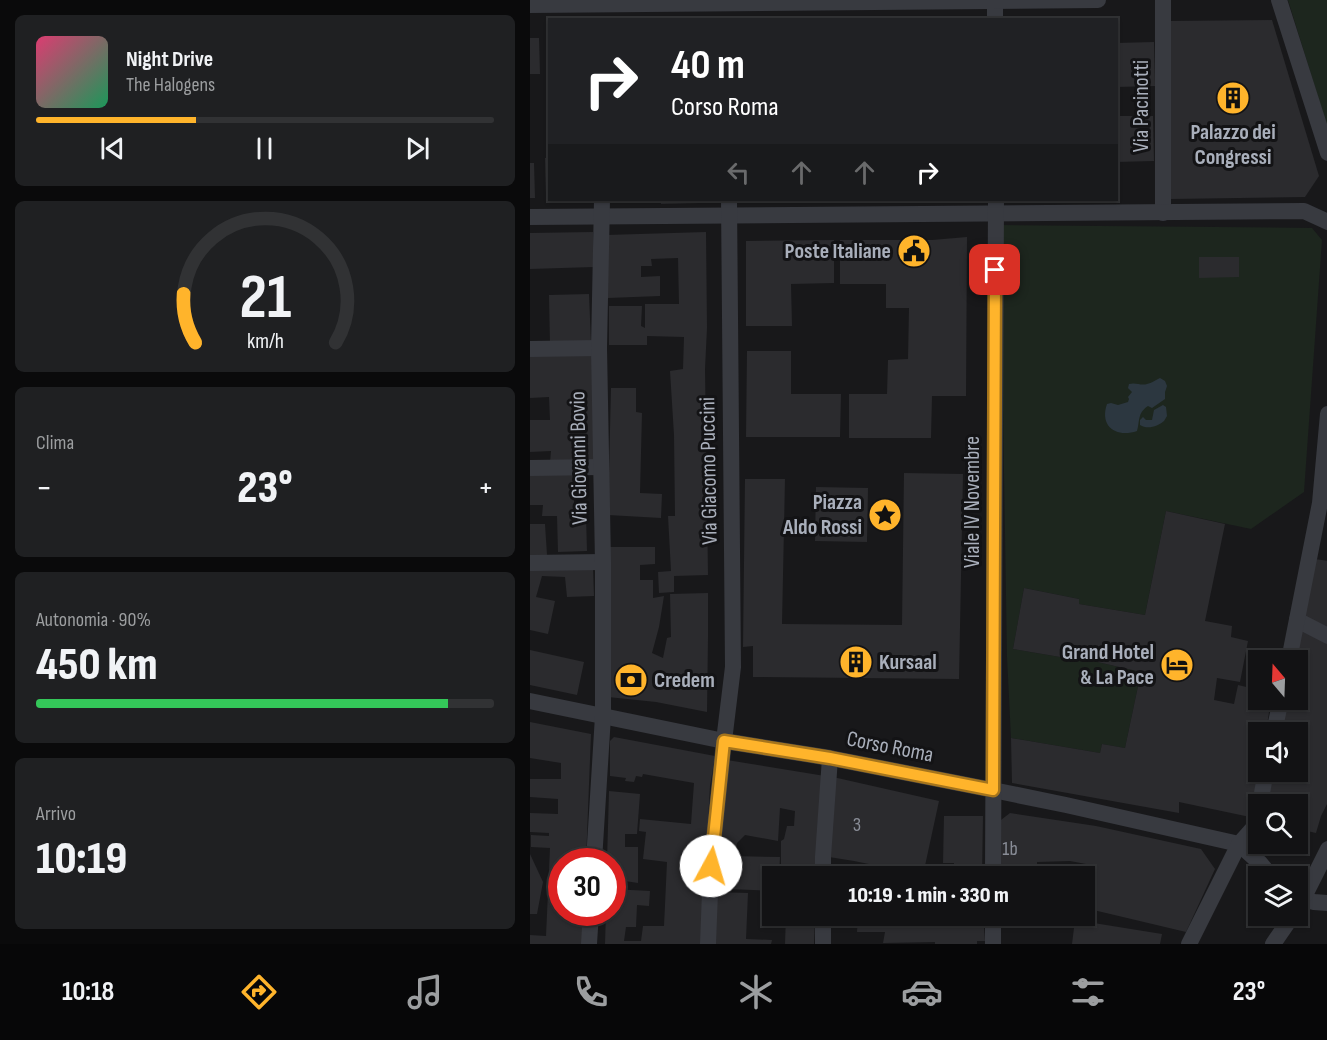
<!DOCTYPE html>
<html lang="it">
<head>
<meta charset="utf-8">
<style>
	body { margin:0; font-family:"Sofia Sans Condensed",sans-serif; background:#1f2022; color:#f1f3f6; height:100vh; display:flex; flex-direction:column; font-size:22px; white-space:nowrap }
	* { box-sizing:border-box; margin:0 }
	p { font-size:20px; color:#9c9ea0 }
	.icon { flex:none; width:33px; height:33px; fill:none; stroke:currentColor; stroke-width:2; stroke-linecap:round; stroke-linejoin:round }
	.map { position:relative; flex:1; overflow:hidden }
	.sheet { display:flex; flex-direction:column; gap:15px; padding:15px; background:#0a0a0b; width:530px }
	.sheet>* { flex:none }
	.top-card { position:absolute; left:18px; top:18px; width:570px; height:183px; border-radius:0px; box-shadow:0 2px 4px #0004,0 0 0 2px #313234; background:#202124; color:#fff; overflow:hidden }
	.needle { width:39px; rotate:341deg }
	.buttons { position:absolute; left:718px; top:650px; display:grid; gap:12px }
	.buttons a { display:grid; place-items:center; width:60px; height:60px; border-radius:0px; background:#121214; box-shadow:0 2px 4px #0004,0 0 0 2px #313234; font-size:30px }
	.speed { position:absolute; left:18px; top:848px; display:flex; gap:12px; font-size:30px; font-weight:700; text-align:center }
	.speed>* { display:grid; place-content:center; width:78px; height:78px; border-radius:50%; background:#121214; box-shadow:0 2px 4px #0004,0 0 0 2px #313234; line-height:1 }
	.speed .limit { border:9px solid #d22; background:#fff; color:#111 }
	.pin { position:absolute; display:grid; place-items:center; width:51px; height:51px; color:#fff; margin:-26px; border-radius:12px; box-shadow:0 3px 9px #0006 }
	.me { position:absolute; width:66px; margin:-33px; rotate:6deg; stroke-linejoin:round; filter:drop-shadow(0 0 4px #0008) }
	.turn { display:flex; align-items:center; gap:21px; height:126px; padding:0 24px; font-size:27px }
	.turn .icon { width:78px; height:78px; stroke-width:2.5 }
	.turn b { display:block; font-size:42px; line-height:51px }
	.lanes { display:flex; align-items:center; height:57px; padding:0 24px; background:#0003; justify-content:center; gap:30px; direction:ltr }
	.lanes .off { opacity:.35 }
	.big { font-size:45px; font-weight:800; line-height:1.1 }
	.sheet .tile { flex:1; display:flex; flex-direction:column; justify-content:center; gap:9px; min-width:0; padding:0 21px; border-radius:9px; background:#1f2022 }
	.sheet .dial { align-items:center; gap:0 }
	.dial svg { height:156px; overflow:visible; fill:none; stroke:#313234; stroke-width:7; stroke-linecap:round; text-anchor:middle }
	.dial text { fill:#f1f3f6; stroke:none }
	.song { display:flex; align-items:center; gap:18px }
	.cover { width:72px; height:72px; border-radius:9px; background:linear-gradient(135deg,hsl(340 70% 55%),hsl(150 70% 35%)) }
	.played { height:6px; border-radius:3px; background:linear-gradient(90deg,#ffb42b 35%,#313234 35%) }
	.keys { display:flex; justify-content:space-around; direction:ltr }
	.heat { display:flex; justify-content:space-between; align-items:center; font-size:33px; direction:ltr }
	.charge { height:9px; border-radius:4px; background:linear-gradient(90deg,#34c759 90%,#313234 0) }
	.trip { position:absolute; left:232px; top:866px; width:333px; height:60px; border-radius:0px; background:#121214; box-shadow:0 2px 4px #0004,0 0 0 2px #313234; font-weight:800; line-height:60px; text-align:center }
	.menu { display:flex; height:96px; justify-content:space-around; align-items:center; background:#070708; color:#9c9ea0 }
	.menu .icon { width:42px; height:42px }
	.menu .selected { color:#ffb42b }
	.menu b { font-size:27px; color:#f1f3f6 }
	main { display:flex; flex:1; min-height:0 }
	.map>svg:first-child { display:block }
</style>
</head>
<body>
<main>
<section class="sheet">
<div class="tile">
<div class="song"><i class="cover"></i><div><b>Night Drive</b><p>The Halogens</p></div></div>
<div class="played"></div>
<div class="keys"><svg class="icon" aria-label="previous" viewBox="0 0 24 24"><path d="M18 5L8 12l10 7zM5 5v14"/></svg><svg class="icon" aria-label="pause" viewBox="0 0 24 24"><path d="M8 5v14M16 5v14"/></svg><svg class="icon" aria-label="next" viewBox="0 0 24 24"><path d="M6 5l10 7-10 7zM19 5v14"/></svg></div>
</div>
<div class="tile dial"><svg viewBox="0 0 100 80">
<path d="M14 69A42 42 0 1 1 86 69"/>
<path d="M14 69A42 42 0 0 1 8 44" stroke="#ffb42b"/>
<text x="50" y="56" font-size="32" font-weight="700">21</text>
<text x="50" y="72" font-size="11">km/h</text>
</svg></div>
<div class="tile"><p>Clima</p>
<div class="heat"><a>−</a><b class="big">23°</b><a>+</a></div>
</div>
<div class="tile"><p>Autonomia · 90%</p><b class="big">450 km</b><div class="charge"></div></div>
<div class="tile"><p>Arrivo</p><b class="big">10:19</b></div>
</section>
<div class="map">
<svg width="798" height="944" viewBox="0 0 798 944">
	<rect width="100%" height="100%" fill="#18181a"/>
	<!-- green -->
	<g fill="#1d261e">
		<polygon points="758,0 797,0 797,126"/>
		<polygon points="470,225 782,228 792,240 774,492 721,529 636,511 615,615 549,604 549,599 494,588 483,649 536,658 537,655 611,672 595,748 572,744 570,753 481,738 477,657"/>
	</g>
	<!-- water -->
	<g fill="#2c3740">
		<path d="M630,378l5,3 2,5 -2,6v7l-13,9 -4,-2c-11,7 -8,16 -11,25 -20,7 -38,-4 -30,-27l4,-1 7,2 10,-3 1,-3 -1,-2 4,-5 -4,-4 1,-4c7,-2 12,2 18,0 5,-1 8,-4 13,-6z"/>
		<path d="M633,405l3,2 1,9 -3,5c-6,5 -16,9 -24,4v-5l3,-3 3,3h6l2,-10z"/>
	</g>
	<!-- building -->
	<g fill="#2b2b2e">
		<polygon points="742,20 789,176 775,197 641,199 640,21"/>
		<rect x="17" y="37" width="3" height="27"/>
		<polygon points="0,38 9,38 10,74 0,74"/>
		<polygon points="624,42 625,86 586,87 586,43"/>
		<polygon points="586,116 623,116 624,161 586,162"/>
		<polygon points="15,158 20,158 20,195 16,195"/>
		<polygon points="0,163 4,163 5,198 0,198"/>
		<polygon points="83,200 100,200 100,201 85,202"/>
		<polygon points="131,200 170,200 170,203 131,204"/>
		<polygon points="63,232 64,267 0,269 0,233"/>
		<polygon points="176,232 177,328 175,369 178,575 144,576 144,592 129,593 128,572 141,571 138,516 145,516 144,435 140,371 153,369 154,337 117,336 117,345 79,345 79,306 112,306 111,326 115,328 115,304 149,304 148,258 121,259 122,266 111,266 111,277 130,276 130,296 78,298 76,235"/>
		<polygon points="437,237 436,396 402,396 401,438 319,438 319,394 357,394 358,360 378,359 379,308 356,308 356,284 310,284 310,240 402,240"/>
		<polygon points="304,240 304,283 261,284 262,326 216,326 216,241"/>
		<polygon points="669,257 709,257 709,277 669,278"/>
		<polygon points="59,294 61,343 20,344 19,295"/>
		<polygon points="217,351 261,351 261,394 311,394 310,437 216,437"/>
		<polygon points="63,354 65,462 20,463 21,451 0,452 0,420 20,420 19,397 0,398 0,355"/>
		<polygon points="81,388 106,388 106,412 112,413 110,493 132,494 131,518 78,515"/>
		<polygon points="0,472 44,472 44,515 56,516 57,551 28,552 27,516 12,516 13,505 0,505"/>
		<polygon points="374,473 433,474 429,679 223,677 223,646 213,647 215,479 255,479 252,624 372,625"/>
		<polygon points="286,487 338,488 337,542 285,541"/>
		<polygon points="636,511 695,524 675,621 702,626 701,637 718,641 710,682 687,678 684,700 704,704 708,685 729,690 729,699 741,699 736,732 729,732 729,771 720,817 649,802 649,813 482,783 481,738 570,753 572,744 595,748 611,672 537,655 536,658 483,649 494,588 549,599 549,604 615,615"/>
		<polygon points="0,524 15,524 17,555 0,556"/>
		<polygon points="79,547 125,547 125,564 110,565 110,580 123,580 123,598 134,596 129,627 122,653 133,658 137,638 141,637 140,594 178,593 178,637 177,712 126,702 78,697"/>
		<polygon points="785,559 798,561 798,632 774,620"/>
		<polygon points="63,568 64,596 37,597 35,577 12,576 6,597 25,601 18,634 0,630 0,569"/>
		<polygon points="771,627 798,640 798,802 791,816 786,833 768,829 768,804 734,804 741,771 768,771 768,732 749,732 755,699 768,699 768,660 764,660"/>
		<polygon points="0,650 54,662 47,695 0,685"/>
		<polygon points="0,722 61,734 56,861 32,861 32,912 54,912 53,944 0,944 0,935 16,936 20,848 1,847 1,835 19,836 19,833 0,832 0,813 28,814 28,799 0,797 0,779 31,779 31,763 0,758"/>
		<polygon points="84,737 185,756 180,786 171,944 75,944 76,912 82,912 82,889 120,891 119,906 107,905 106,927 96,927 94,941 111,941 113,926 134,926 137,862 113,859 116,832 109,831 110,819 161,824 164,783 113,774 112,777 106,776 104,782 95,781 96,778 80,776 80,741"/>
		<polygon points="197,760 295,776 285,867 251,864 251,841 254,839 257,826 264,826 265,811 250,808 248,841 215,835 207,843 205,853 190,852"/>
		<polygon points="303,777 409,801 393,875 324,861 299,857"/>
		<polygon points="79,791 110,794 107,834 95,834 95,847 108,847 108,883 82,879 82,861 77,861"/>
		<polygon points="480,813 566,826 671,849 685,869 656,932 555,908 555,876 552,876 556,864 540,861 507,862 507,876 468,876 467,823"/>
		<polygon points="414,816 453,816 452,876 423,876 424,863 413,863"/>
		<polygon points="0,854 13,882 7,914 0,914"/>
		<polygon points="201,856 250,857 249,876 243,876 243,891 200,889"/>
		<rect x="323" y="873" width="24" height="3"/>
		<polygon points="185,892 218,893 216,939 242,940 241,944 184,944"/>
		<polygon points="256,915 285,915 284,944 255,944"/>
		<polygon points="328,915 453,915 455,941 447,941 447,944 405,944 405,942 353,943 355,932 327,932"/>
		<polygon points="545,920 632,934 630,944 542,944"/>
	</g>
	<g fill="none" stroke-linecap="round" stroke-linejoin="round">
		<!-- street -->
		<g stroke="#383a40" stroke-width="16">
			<polyline points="465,0 465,20"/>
			<polyline points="633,0 633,213"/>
			<polyline points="749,0 798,153"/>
			<polyline points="0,5 568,0"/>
			<polyline points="0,217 774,211 798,222"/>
			<polyline points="0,349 69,348"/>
			<polyline points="0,468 71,467"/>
			<polyline points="0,563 73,562"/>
			<polyline points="767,620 798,636"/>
			<polyline points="759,660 790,503 798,414"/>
			<polyline points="0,701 194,741 300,758 463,790 536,805 709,844 730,863 741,876"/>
			<polyline points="744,732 751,699"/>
			<polyline points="730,804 736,771"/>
			<polyline points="64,861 73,716 73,562 69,348 72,200"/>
			<polyline points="293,876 293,857 300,758"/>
			<polyline points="463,876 466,200"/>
			<polyline points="768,898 784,902 798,903"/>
			<polyline points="768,907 773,899 798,849"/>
			<polyline points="293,915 293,944"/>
			<polyline points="463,915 463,944"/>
			<polyline points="59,944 61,912"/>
			<polyline points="178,944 181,866 194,741 203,667 199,200"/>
			<polyline points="659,944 709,844 725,826 729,807"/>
			<polyline points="743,944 763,915"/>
		</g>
	</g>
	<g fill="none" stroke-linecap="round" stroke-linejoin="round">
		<defs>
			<polyline id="route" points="181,866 194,741 300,758 463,790 465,270"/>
		</defs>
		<!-- route casing -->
		<use href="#route" stroke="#a6751c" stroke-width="15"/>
		<!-- route -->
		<use href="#route" stroke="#ffb42b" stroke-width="10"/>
	</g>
	<!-- icons -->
	<defs>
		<symbol id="building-disc" viewBox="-11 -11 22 22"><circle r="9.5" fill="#ffb42b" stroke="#131315"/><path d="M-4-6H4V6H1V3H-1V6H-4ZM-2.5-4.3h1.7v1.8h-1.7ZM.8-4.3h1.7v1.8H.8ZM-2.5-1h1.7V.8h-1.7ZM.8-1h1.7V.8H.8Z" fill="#111"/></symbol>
		<symbol id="civic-disc" viewBox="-11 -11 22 22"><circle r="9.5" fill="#ffb42b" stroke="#131315"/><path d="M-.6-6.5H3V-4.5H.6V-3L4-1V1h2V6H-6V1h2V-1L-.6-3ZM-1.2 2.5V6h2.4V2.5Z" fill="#111"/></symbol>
		<symbol id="sight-disc" viewBox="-11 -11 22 22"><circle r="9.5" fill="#ffb42b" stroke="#131315"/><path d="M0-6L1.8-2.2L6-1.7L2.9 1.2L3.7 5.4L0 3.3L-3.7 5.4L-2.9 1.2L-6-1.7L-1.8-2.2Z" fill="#111"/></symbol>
		<symbol id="hotel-disc" viewBox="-11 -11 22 22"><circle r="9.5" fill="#ffb42b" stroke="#131315"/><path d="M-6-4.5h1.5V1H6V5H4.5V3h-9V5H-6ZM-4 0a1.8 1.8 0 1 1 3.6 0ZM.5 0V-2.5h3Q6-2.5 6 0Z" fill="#111"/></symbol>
		<symbol id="bank-disc" viewBox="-11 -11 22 22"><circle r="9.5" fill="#ffb42b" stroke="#131315"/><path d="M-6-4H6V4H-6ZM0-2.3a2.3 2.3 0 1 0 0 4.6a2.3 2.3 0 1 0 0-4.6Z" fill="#111"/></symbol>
	</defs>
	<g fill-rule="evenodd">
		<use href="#building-disc" x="684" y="79" width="38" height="38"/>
		<use href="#civic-disc" x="365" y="232" width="38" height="38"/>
		<use href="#sight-disc" x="336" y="496" width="38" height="38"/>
		<use href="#building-disc" x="307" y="643" width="38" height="38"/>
		<use href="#hotel-disc" x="628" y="646" width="38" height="38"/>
		<use href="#bank-disc" x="82" y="661" width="38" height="38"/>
	</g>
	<g text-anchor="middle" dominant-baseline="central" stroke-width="6" stroke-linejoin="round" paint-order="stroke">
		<!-- number labels -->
		<g font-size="20" fill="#898d97">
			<text x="327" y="825">3</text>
			<text x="480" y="849">1b</text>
		</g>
		<!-- street labels -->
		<g font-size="22" fill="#a9afbb" stroke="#131315">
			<text transform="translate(611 106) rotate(-90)">Via Pacinotti</text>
			<text transform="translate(49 458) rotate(-91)">Via Giovanni Bovio</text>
			<text transform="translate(179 471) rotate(-91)">Via Giacomo Puccini</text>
			<text transform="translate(442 502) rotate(-90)">Viale IV Novembre</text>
			<text transform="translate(360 747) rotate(11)">Corso Roma</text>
		</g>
		<!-- poi labels -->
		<g font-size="22" font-weight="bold" fill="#a9afbb" stroke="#131315" text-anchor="end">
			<text x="703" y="132" text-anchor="middle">Palazzo dei<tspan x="703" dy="25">Congressi</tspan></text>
			<text x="361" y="251">Poste Italiane</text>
			<text x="332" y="502">Piazza<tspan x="332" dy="25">Aldo Rossi</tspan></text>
			<text x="624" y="652">Grand Hotel<tspan x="624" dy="25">&amp; La Pace</tspan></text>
			<text x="349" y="662" text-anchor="start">Kursaal</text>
			<text x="124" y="680" text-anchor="start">Credem</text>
		</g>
	</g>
</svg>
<div class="buttons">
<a><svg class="needle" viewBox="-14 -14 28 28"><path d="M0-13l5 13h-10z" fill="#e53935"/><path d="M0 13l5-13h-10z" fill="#9c9ea0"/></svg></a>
<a><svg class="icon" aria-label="sound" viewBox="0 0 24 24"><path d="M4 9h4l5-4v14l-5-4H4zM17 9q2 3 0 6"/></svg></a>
<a><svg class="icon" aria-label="search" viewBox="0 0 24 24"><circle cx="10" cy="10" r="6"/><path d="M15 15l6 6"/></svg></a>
<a><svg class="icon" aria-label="layers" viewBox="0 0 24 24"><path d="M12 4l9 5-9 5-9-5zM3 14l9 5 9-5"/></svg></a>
</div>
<div class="speed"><div class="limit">30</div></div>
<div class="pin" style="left:465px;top:270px;background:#d93025"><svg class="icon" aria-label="arrive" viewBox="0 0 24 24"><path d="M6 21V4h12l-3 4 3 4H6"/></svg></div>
<svg class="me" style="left:181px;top:866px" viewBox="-20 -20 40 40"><circle r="19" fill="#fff"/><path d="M0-13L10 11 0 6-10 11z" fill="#ffb42b"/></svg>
<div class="trip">10:19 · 1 min · 330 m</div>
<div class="top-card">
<div class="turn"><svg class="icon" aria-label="right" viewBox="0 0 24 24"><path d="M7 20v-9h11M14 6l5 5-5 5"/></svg><div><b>40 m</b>Corso Roma</div></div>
<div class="lanes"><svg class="icon off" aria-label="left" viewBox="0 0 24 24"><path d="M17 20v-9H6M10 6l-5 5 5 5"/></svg><svg class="icon off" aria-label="ahead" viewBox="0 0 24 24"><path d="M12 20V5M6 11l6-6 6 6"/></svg><svg class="icon off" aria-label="ahead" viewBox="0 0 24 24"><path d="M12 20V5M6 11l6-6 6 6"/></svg><svg class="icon" aria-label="right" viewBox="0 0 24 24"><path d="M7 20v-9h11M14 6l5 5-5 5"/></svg></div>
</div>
</div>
</main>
<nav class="menu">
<b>10:18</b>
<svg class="icon selected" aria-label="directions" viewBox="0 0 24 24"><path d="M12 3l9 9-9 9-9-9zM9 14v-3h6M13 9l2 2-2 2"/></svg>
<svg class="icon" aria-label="music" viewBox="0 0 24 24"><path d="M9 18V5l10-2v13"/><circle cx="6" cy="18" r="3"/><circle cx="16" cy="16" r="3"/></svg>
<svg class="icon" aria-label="phone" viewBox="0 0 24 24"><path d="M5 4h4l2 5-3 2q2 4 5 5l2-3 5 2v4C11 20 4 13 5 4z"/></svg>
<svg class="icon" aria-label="climate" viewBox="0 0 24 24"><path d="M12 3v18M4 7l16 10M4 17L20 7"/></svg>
<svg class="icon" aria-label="car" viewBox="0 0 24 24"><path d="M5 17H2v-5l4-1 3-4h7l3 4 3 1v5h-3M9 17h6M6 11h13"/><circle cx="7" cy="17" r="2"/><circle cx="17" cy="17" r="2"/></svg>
<svg class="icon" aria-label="filters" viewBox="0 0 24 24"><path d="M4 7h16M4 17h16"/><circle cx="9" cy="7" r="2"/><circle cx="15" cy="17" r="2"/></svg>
<b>23°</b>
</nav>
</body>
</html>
